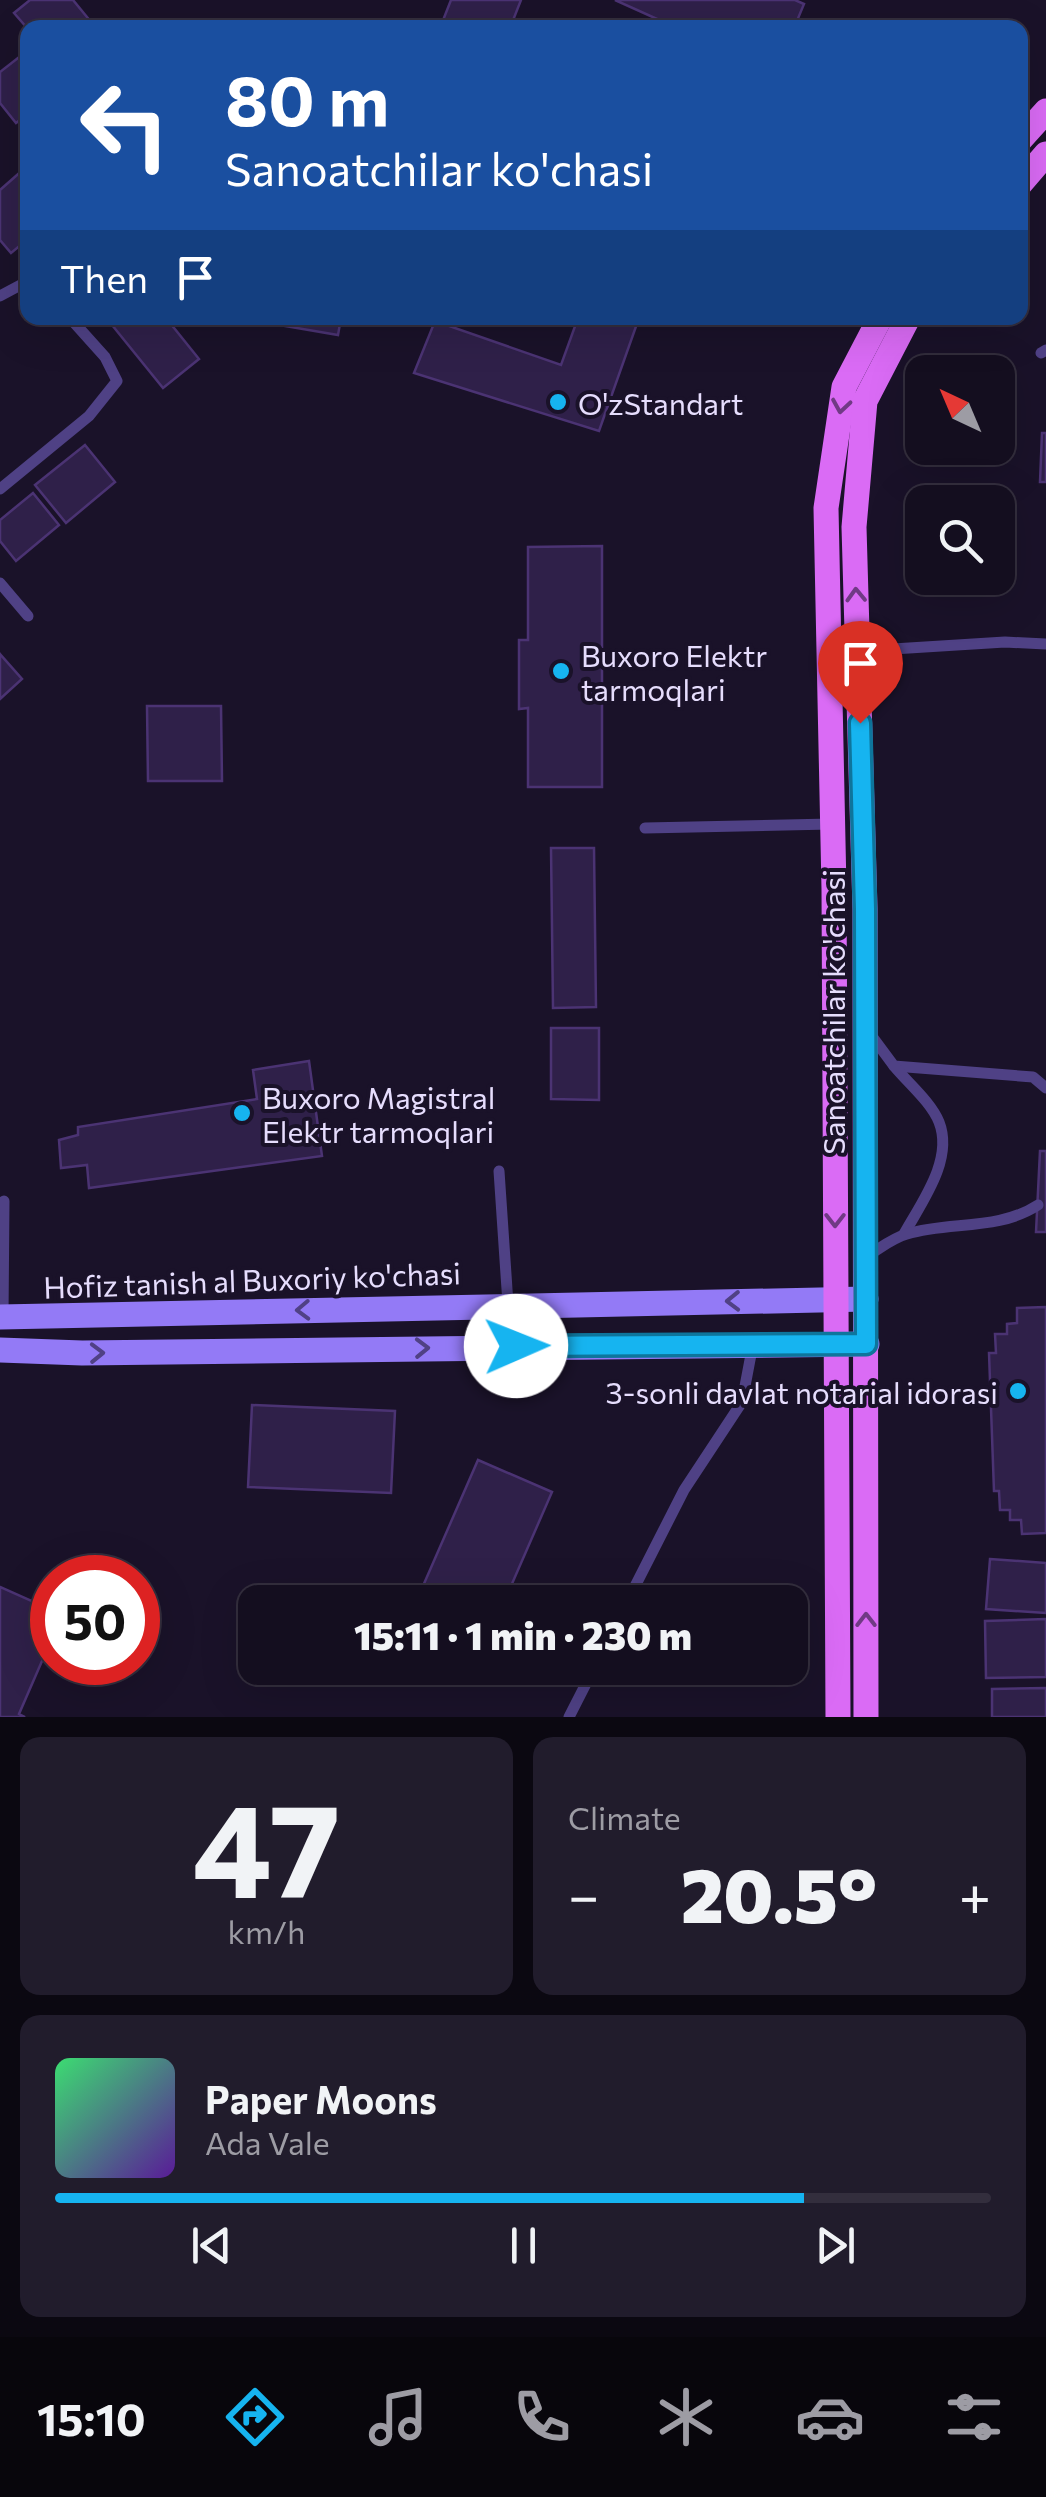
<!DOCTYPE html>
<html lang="en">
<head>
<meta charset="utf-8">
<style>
	body { margin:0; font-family:Commissioner,sans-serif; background:#211c2c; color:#f1f3f6; height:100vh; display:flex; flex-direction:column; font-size:38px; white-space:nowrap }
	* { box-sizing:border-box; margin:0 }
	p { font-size:32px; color:#9d9ca4 }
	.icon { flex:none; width:55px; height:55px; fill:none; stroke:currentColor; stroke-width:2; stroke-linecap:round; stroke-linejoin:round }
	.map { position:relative; height:1717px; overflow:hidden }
	.panel { display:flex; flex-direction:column; gap:20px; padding:20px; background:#0b0811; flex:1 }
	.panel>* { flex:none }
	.top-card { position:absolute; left:20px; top:20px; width:1008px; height:305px; border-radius:20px; box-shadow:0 10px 40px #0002,0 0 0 2px #332e3d; background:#1a4fa0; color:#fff; overflow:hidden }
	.needle { width:65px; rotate:316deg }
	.tools { position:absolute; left:905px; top:355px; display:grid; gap:20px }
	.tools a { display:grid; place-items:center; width:110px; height:110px; border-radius:20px; background:#140e1f; box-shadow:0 10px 40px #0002,0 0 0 2px #332e3d; font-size:50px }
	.speed { position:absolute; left:30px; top:1555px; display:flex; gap:20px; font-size:50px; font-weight:700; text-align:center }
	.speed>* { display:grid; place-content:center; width:130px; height:130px; border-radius:50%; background:#140e1f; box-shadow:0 10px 40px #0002,0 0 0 2px #332e3d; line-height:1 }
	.speed .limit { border:15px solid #d22; background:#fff; color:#111 }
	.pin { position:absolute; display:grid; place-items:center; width:85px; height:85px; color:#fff; margin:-102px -42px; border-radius:50% 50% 50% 0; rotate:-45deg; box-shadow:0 0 10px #0007 }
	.pin .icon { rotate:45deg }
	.me { position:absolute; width:110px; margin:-55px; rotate:89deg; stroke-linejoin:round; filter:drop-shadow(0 0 8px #0008) }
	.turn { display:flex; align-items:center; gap:35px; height:210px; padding:0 40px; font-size:45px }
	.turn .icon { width:130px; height:130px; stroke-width:2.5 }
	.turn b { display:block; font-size:70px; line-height:85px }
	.then { display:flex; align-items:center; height:95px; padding:0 40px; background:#0003; gap:20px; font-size:38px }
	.big { font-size:75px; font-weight:800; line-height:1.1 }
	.panel .widget { flex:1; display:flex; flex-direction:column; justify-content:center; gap:15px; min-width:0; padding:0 35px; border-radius:20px; background:#211c2c }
	.panel .dial { align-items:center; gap:0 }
	.dial b { font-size:130px; line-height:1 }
	.song { display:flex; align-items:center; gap:30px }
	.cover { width:120px; height:120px; border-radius:15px; background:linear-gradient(135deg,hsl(140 70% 55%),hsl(270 70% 35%)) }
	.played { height:10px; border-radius:5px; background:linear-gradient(90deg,#16b4f0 80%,#332e3d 80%) }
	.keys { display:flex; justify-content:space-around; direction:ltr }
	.heat { display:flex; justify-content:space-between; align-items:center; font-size:55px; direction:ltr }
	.panel .tiles { flex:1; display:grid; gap:20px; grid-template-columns:1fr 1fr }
	.widget:last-child { grid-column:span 2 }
	.trip { position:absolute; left:238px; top:1585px; width:570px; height:100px; border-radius:20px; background:#140e1f; box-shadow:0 10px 40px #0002,0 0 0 2px #332e3d; font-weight:800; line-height:100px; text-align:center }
	.tab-bar { display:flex; height:160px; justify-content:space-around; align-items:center; background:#08060c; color:#9d9ca4 }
	.tab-bar .icon { width:70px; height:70px }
	.tab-bar .selected { color:#16b4f0 }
	.tab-bar b { font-size:45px; color:#f1f3f6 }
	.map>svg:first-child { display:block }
</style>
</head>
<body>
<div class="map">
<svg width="1046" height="1717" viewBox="0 0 1046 1717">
	<rect width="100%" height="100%" fill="#1a1229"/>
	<!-- building -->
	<g fill="#2f2049" stroke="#4b3373" stroke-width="2.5">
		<polygon points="30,0 73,0 96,28 28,29 14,13"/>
		<polygon points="451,0 521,0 510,28 440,28"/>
		<polygon points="615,0 795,0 804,4 794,28 677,28"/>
		<polygon points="18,58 28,70 28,114 16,123 0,103 0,72"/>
		<polygon points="25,168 28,239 11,253 0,240 0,190"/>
		<polygon points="121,318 166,318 199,359 163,388 112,325"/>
		<polygon points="286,318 341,318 338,335 285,326"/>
		<polygon points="578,318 639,318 599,431 414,373 435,321 561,365"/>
		<polygon points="1042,433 1046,433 1046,482 1040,482"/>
		<polygon points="85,445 115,482 66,523 35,485"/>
		<polygon points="33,493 59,525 16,561 0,541 0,520"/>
		<polygon points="602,546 602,787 528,787 528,708 519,709 519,640 528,640 528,547"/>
		<polygon points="0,654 22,679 0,699"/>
		<polygon points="147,706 221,706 222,781 148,781"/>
		<polygon points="551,848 594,848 596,1007 553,1008"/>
		<polygon points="551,1028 599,1028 599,1100 551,1099"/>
		<polygon points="309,1061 322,1156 89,1188 87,1165 61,1168 59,1140 78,1135 78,1127 257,1099 253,1070"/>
		<polygon points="1040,1151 1046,1151 1046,1232 1036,1232"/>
		<polygon points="1046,1307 1046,1533 1022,1534 1021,1520 1010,1520 1010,1510 1000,1510 999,1491 994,1491 989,1353 996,1353 995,1334 1007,1334 1007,1324 1017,1323 1017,1308"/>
		<polygon points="252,1405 395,1411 391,1493 248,1487"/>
		<polygon points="478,1460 552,1492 504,1602 416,1602"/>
		<polygon points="990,1559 1046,1563 1046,1613 986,1609"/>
		<polygon points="0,1587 52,1610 52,1638 19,1714 25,1717 0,1717"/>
		<polygon points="1046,1619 1046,1677 986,1678 985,1621"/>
		<polygon points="1046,1688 1046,1717 992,1717 992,1689"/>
	</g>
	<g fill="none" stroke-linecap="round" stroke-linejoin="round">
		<!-- service -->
		<g stroke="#4f4185" stroke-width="11">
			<polyline points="0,296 28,281"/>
			<polyline points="1041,353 1046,350"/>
			<polyline points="0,489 89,416 117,381 105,357 70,318"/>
			<polyline points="0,583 28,616"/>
			<polyline points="829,653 1005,642 1046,644"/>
			<polyline points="645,828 831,824"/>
			<polyline points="871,1035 894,1066 1033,1077 1046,1088"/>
			<path d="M894,1066c14,17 37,36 45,56 15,38 -18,81 -35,112"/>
			<polyline points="499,1171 508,1304"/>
			<path d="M865,1257c13,-7 27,-19 42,-23 43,-13 91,-3 131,-29"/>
			<polyline points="3,1317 4,1201"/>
			<polyline points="627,1602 684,1490 742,1402 753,1344"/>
			<polyline points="569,1717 594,1668"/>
		</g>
		<!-- secondary -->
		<g stroke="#937af6" stroke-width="25">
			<polyline points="0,1317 866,1299"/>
			<polyline points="0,1350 82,1353 867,1344"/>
		</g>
		<!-- primary -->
		<g stroke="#da6bf5" stroke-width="25">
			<polyline points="1020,140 1046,111"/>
			<polyline points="1020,184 1046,154"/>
			<polyline points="838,1717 834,889 826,508 844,387 880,318"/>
			<polyline points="866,1717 865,909 854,527 865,401 908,318"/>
		</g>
	</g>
	<!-- one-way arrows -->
	<defs><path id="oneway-chevron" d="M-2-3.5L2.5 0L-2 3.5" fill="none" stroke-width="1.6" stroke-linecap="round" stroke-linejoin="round" transform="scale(2.5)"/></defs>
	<g stroke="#703a85">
		<use href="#oneway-chevron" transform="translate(841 406) rotate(99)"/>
		<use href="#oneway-chevron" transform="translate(856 595) rotate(-92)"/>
		<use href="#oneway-chevron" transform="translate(835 1220) rotate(90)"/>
		<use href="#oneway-chevron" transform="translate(866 1620) rotate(-90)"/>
	</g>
	<g stroke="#504185">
		<use href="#oneway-chevron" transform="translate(733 1301) rotate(179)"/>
		<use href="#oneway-chevron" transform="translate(303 1310) rotate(178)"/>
		<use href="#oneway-chevron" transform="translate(422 1348) rotate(-1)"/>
		<use href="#oneway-chevron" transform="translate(97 1353) rotate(-1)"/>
	</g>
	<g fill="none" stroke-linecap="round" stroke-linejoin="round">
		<defs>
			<polyline id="route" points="516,1346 866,1344 865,909 860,723"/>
		</defs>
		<!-- route casing -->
		<use href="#route" stroke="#0e759c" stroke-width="25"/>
		<!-- route -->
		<use href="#route" stroke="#16b4f0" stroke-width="18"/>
	</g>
	<!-- markers -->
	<g fill="#16b4f0" stroke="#1a1229" stroke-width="4">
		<circle cx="558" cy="402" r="10"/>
		<circle cx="561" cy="671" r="10"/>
		<circle cx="242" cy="1113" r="10"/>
		<circle cx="1018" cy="1391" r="10"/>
	</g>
	<g text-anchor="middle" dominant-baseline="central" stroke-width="8" stroke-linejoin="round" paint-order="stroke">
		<!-- poi labels -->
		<g font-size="30" fill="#e6ddfd" stroke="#1a1229" text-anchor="start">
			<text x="578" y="402">O'zStandart</text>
			<text x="581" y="654">Buxoro Elektr<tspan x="581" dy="34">tarmoqlari</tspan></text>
			<text x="262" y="1096">Buxoro Magistral<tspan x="262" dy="34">Elektr tarmoqlari</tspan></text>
			<text x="998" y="1391" text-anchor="end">3-sonli davlat notarial idorasi</text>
		</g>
		<!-- street labels -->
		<g font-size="30" fill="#e6ddfd" stroke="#1a1229">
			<text transform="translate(832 1012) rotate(-90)">Sanoatchilar ko'chasi</text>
			<text transform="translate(252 1279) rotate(-2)">Hofiz tanish al Buxoriy ko'chasi</text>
		</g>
	</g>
</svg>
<div class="tools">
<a><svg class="needle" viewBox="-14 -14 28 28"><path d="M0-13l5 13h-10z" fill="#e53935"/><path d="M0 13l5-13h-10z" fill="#9d9ca4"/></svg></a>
<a><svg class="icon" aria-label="search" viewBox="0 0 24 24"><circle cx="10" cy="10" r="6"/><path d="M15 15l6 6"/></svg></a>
</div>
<div class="speed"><div class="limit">50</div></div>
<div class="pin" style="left:860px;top:723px;background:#d93025"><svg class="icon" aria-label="arrive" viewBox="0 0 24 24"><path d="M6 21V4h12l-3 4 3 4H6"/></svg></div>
<svg class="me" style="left:516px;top:1346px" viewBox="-20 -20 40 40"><circle r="19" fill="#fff"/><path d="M0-13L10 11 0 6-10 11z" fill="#16b4f0"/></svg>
<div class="trip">15:11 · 1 min · 230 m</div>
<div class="top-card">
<div class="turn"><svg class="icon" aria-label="left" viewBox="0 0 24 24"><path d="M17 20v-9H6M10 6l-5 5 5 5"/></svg><div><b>80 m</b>Sanoatchilar ko'chasi</div></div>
<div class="then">Then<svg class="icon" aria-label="arrive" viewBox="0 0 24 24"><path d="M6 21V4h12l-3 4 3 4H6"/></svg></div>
</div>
</div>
<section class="panel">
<div class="tiles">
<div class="widget dial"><b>47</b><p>km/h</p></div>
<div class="widget"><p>Climate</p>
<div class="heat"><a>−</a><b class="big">20.5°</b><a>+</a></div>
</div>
<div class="widget">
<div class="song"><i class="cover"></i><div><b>Paper Moons</b><p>Ada Vale</p></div></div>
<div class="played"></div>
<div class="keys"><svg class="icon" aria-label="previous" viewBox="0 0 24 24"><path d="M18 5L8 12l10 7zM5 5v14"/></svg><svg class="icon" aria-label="pause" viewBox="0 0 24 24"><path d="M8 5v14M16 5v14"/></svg><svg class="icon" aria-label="next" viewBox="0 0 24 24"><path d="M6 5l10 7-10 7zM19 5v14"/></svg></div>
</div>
</div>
</section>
<nav class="tab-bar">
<b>15:10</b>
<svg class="icon selected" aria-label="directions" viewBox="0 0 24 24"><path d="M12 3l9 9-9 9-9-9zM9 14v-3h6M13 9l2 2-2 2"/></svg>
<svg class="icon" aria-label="music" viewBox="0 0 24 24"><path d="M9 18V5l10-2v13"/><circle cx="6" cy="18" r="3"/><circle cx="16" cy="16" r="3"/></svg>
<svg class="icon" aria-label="phone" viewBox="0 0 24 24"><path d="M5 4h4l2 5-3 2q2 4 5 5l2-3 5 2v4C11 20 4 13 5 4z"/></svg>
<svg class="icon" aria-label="climate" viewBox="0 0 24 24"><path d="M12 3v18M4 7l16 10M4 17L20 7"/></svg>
<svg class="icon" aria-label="car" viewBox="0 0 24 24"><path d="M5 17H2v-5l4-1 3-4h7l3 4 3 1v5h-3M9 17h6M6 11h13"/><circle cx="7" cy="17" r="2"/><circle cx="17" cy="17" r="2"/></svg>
<svg class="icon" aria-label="filters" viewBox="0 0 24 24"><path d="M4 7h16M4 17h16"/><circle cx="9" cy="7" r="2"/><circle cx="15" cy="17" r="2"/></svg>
</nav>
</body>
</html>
